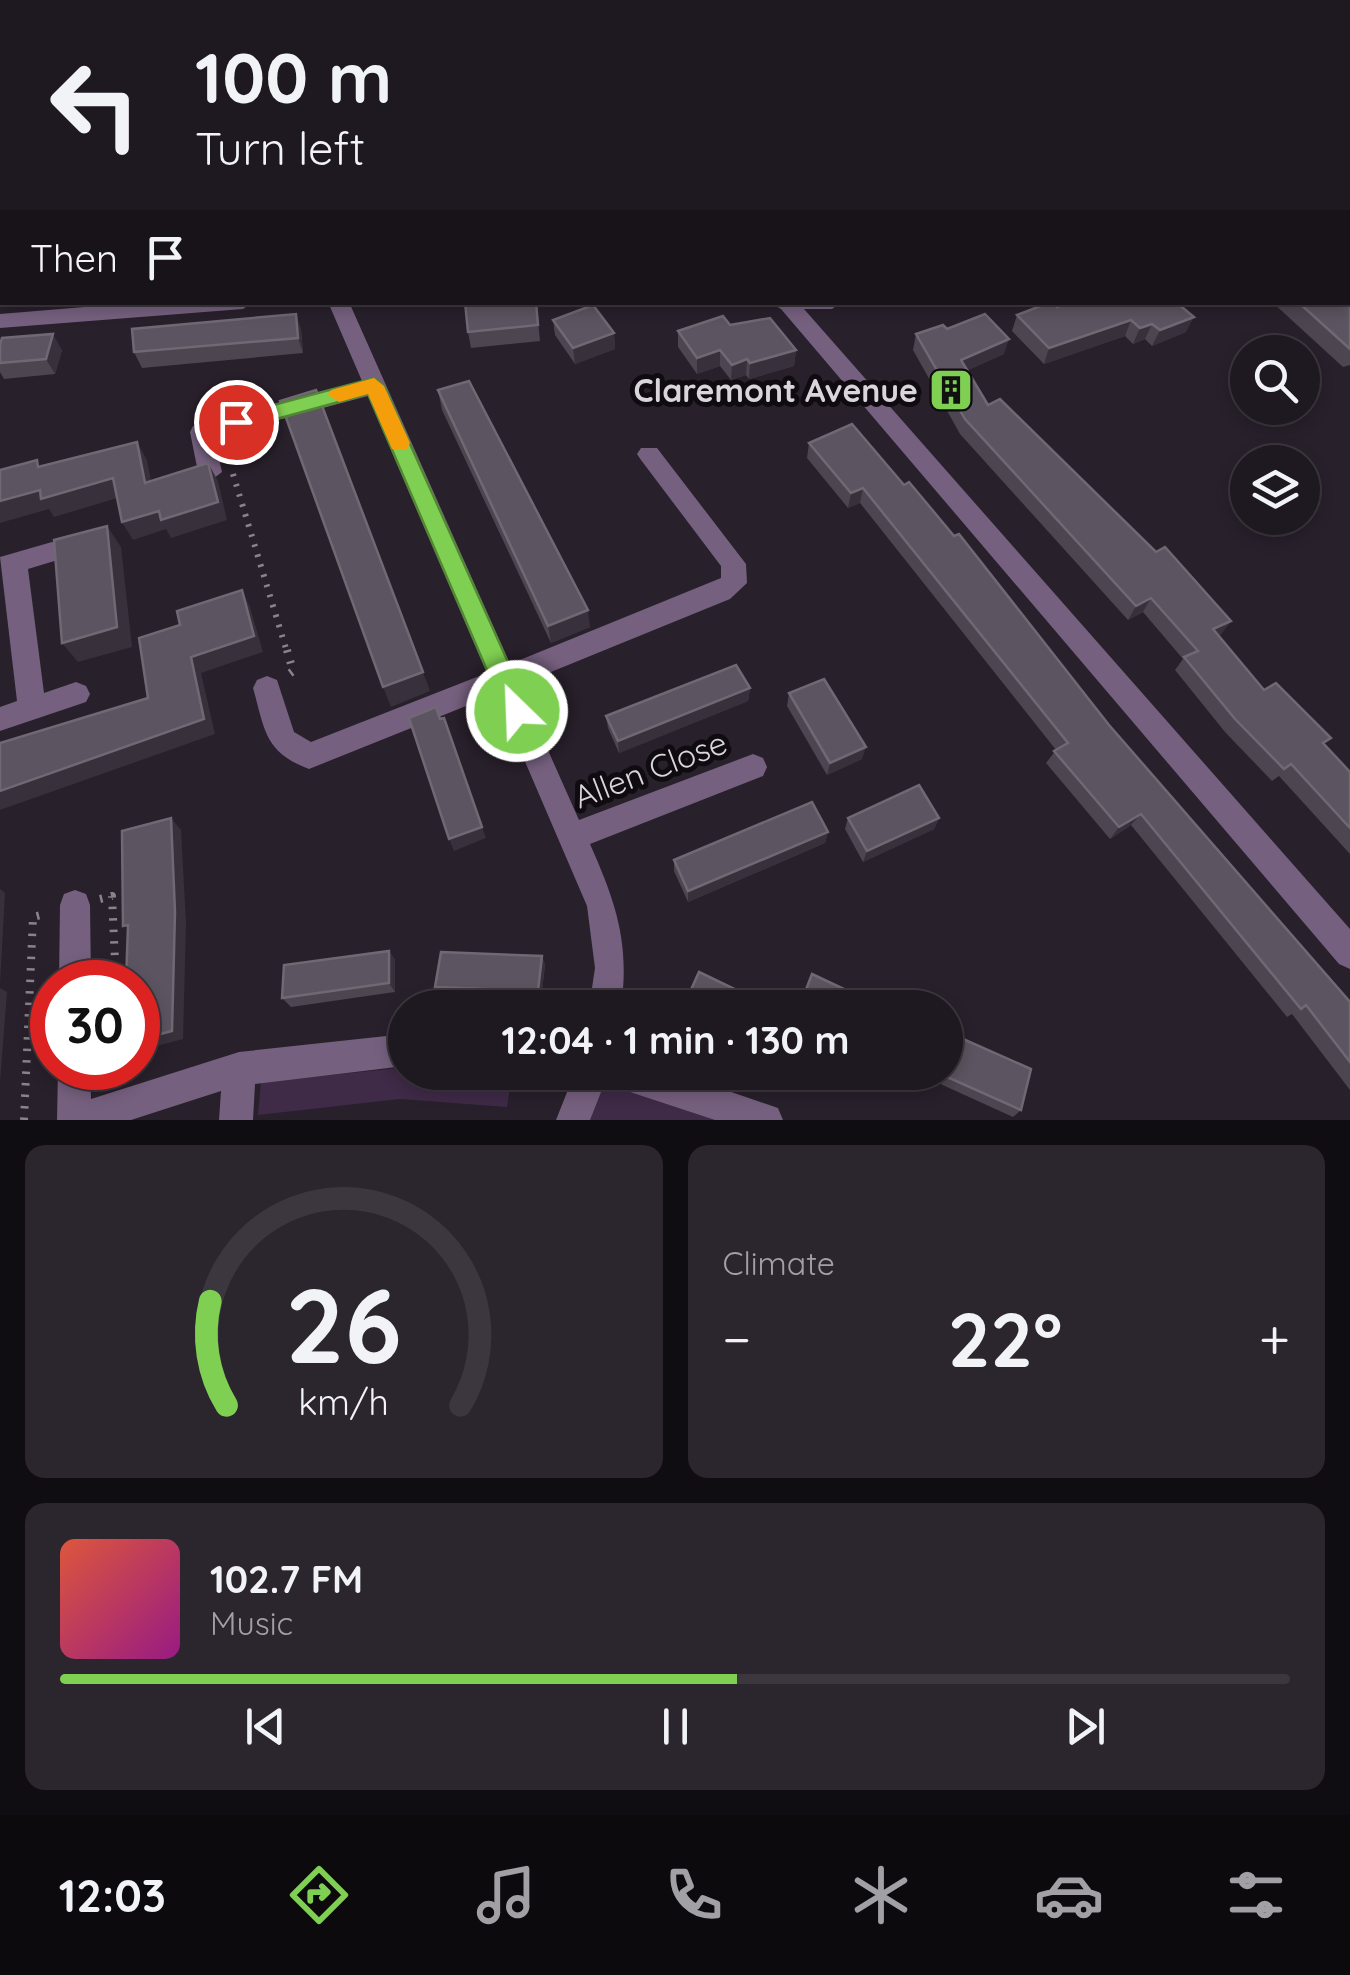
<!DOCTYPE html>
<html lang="en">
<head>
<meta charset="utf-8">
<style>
	body { margin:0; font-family:Quicksand,sans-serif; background:#2b252d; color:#f1f3f6; height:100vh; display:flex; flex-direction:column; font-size:38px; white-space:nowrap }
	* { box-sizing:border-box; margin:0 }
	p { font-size:32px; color:#a1a0a5 }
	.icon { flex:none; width:55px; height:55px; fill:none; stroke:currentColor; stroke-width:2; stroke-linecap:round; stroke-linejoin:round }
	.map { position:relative; height:1120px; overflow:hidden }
	.details { display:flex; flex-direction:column; gap:25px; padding:25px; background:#100d12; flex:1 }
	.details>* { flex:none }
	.guide { position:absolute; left:0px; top:0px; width:1350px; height:305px; box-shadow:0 5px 15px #0003,0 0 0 2px #3c373e; background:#1e1820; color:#f1f3f6; overflow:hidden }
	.controls { position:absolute; left:1230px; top:335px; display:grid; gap:20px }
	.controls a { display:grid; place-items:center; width:90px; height:90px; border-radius:50%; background:#1e1820; box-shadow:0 5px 15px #0003,0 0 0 2px #3c373e; font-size:50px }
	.speed { position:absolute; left:30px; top:960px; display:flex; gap:20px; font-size:50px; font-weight:700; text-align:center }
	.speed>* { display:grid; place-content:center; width:130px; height:130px; border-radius:50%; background:#1e1820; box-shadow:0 5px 15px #0003,0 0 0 2px #3c373e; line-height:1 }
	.speed .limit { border:15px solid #d22; background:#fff; color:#111 }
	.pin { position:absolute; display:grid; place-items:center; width:85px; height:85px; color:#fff; margin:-42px; border:5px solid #fff; border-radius:50%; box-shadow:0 2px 10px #0007 }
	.me { position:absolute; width:110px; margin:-55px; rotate:336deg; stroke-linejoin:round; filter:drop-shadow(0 0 8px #0008) }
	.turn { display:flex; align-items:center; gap:35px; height:210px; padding:0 30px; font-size:45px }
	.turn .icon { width:130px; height:130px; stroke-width:2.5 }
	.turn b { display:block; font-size:70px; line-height:85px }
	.then { display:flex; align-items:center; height:95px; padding:0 30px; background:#0003; gap:20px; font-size:38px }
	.big { font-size:75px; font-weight:700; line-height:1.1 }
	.details .card { flex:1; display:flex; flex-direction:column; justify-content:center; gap:15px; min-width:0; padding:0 35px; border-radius:20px; background:#2b252d }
	.details .dial { align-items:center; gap:0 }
	.dial svg { height:260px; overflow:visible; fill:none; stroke:#3c373e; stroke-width:7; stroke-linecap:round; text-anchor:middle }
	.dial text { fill:#f1f3f6; stroke:none }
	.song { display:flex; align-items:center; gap:30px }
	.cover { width:120px; height:120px; border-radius:15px; background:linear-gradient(135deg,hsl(10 70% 55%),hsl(310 70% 35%)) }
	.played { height:10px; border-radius:5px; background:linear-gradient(90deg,#7fd052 55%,#3c373e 55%) }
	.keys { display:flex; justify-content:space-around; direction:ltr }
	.heat { display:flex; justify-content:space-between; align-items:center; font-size:55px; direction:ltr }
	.details .tiles { flex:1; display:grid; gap:25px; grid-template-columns:1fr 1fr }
	.card:last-child { grid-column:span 2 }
	.trip { position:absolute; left:388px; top:990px; width:575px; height:100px; border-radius:50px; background:#1e1820; box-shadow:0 5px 15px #0003,0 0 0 2px #3c373e; font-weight:700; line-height:100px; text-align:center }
	.tab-bar { display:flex; height:160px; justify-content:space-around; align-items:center; background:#0c0a0d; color:#a1a0a5 }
	.tab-bar .icon { width:70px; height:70px }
	.tab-bar .current { color:#7fd052 }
	.tab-bar b { font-size:45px; color:#f1f3f6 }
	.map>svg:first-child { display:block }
</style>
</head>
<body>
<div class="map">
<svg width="1350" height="1120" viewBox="0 0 1350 1120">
	<rect width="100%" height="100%" fill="#28202b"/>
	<!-- green -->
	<g fill="#3f2a47">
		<polygon points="399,1068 405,1072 512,1075 507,1107 400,1099 258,1115 261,1082"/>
		<polygon points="592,1072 616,1073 734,1120 573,1120"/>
	</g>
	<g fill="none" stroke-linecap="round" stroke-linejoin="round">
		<!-- path-far1 -->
		<polyline stroke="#8a838c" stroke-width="6" stroke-dasharray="2.5 8" stroke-linecap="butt" points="233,474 287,652"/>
		<!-- path -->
		<g stroke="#8a838c" stroke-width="8" stroke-dasharray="2.5 9" stroke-linecap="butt">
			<polyline points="287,650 293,671 289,674"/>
			<polyline points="100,899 112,896 116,982"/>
			<polyline points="24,1120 33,917 45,914"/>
		</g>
		<!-- minor -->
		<g fill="#76607f" fill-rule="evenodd">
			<polygon points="615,0 632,0 633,2 617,2"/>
			<polygon points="1020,0 1038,0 1039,2 1022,2"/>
			<rect x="1348" y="201" width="2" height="12"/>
			<polygon points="1348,246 1350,247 1350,262 1348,261"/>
			<polygon points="145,302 253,302 243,309 0,328 0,314"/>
			<path d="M328,302h21l161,362 211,-86v-12l-80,-106 -4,-6 4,-6h16l89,116 1,19 -17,16 -211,86 60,135 174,-66 10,4 4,9 -4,9 -173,68c26,59 40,99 31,164h-32l6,-40 -8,-62 -91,-212 -187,75c-45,-17 -44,-39 -56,-81l4,-8 10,-4 10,4 17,52 17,10 176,-69 -119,-277 -154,41 8,35 -12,9 -12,-9 -8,-40 3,-6 169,-45z"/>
			<polygon points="769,302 842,302 832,309 804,309 1350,929 1350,969 1339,964 781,309"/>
			<polygon points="52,542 61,545 64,552 61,559 28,569 44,693 76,682 86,686 90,694 86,702 0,731 0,707 17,701 0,557"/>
			<polygon points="75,890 86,894 90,905 91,982 59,982 60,905 64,894"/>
			<polygon points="405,1034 405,1066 255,1084 253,1120 219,1120 221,1091 131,1120 57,1120 58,1068 90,1068 91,1099 239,1052"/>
			<polygon points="575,1072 673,1072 778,1108 783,1120 715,1120 621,1089 609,1084 607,1077 590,1120 556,1120"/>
		</g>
	</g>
	<!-- wall -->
	<g fill="#4d4550">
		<polygon points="20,0 98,0 99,2 28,2"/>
		<polygon points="914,0 979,0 982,2 917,2"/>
		<polygon points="1101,0 1159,0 1162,2 1104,2"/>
		<polygon points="536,302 540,341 471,348 468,332"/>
		<polygon points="1070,302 1186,332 1152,346 1145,339 1133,344 1125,336 1044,364 1012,331 1017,315 1057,307"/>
		<polygon points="1272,302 1346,302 1350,306 1350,365 1343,367"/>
		<polygon points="296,314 301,330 303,353 142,368 134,352"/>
		<polygon points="553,320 614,333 615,349 575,364 555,335"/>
		<polygon points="730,325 796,350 794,366 749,379 746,375 731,380 720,366 697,374 678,347 678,331"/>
		<polygon points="947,329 1004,354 968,370 988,405 1156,552 1231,621 1221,634 1218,636 1264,690 1331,738 1324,744 1350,772 1350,854 1279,776 1272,781 1225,732 1175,670 1183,659 1143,612 1128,620 960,434 913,350 916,334"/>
		<polygon points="0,345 62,350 55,374 4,379 0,372"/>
		<polygon points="438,390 590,627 551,643 442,410"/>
		<polygon points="852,424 1109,725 1350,1002 1350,1090 1292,1014 1287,1017 1131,825 1110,839 1046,763 1056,750 860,503 848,508 807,458 809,443"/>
		<polygon points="750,688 748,701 619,753 608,728 606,716"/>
		<polygon points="789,693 862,759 827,775 787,706"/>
		<polygon points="848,818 939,818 934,829 863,862 845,829"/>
		<polygon points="828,832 825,843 688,902 674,871 674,860"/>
		<polygon points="389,951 395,960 395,992 291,1007 282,998"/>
		<polygon points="542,956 545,965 541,999 440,996 435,987"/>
		<polygon points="914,1072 945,1072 1021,1110 1013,1117"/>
	</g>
	<!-- shaded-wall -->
	<g fill="#38303b">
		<polygon points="154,0 262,0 245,2 155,2"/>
		<polygon points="2,266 2,284 0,285 0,267"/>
		<polygon points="296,314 301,330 303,353 298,338"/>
		<polygon points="1194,317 1186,332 1152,346 1160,330"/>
		<polygon points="1131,320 1125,336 1044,364 1049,348"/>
		<polygon points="1152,324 1145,339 1133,344 1140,328"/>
		<polygon points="614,333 615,349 575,364 573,348"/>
		<polygon points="53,334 62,350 55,374 46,359"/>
		<polygon points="1009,339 1004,354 957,375 961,360"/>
		<polygon points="720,350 720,366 697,374 697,358"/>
		<polygon points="796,350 794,366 749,379 750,363"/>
		<polygon points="747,359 746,375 731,380 732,365"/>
		<polygon points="137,442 147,460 155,501 145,483"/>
		<polygon points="208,463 218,481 227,520 171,538 166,529 133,540 122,522"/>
		<polygon points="113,478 124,496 54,517 49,509 0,523 0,501 40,490"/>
		<polygon points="863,488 860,503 848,508 851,493"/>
		<polygon points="107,526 121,547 132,647 78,662 62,643"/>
		<polygon points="242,590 250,607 263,652 201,673 215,734 0,810 0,791 204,719 191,657"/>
		<polygon points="1151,598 1143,612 1128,620 1136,606"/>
		<polygon points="588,610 590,627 551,643 548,626"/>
		<polygon points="1231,621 1221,634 1203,643 1213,629"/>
		<polygon points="423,672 430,691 391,707 383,687"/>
		<polygon points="750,688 748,701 619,753 618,741"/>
		<polygon points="866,747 862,759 827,775 830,763"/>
		<polygon points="1141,814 1131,825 1110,839 1119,827"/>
		<polygon points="171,818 181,830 186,922 183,1039 138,1051 138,1040"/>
		<polygon points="939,818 934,829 863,862 867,851"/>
		<polygon points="482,827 486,838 454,851 449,839"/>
		<polygon points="828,832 825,843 688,902 688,891"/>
		<polygon points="0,889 5,893 0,984"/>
		<polygon points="389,951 395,960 395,992 389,983"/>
		<polygon points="542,956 545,965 541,999 538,991"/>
		<polygon points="0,988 7,992 0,1082"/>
	</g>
	<!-- building -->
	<g fill="#5c5460" stroke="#706873" stroke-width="2.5">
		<polygon points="62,0 95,0 95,2 70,2"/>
		<polygon points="555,0 586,0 588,2 556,2"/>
		<polygon points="680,0 711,0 713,2 682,2"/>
		<polygon points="936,0 979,0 982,2 939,2"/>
		<polygon points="1119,0 1159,0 1162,2 1123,2"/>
		<polygon points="0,242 2,242 2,266 0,267"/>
		<polygon points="465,302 536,302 538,325 468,332"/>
		<polygon points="1051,302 1057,307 1070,302 1176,302 1194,317 1160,330 1152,324 1140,328 1131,320 1049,348 1017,315"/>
		<polygon points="1298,302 1346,302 1350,306 1350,349"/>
		<polygon points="593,305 614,333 573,348 553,320"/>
		<polygon points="296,314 298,338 134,352 132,329"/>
		<polygon points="985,314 1009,339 961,360 988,405 1000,399 1156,552 1165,547 1231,621 1213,629 1264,690 1276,683 1331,738 1323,743 1350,772 1350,828 1291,764 1284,769 1235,719 1184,657 1198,651 1151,598 1136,606 965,419 916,334 943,325 947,329"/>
		<polygon points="723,316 730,325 770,318 796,350 750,363 747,359 732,365 720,350 697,358 678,331"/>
		<polygon points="53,334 46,359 0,363 0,345 2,338"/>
		<polygon points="469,381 588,610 548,626 438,390"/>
		<polygon points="316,390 423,672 383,687 280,401"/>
		<polygon points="852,424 904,485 909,482 954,536 959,534 1109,725 1350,1002 1350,1062 1306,1005 1301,1009 1141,814 1119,827 1054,751 1068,743 863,488 851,493 809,443"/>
		<polygon points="137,442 145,483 208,463 218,502 161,520 159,511 122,522 113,478 41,499 40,490 0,501 0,470 37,460 38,467"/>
		<polygon points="107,526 117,627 62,643 54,540"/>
		<polygon points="242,590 254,636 191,657 204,719 0,791 0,743 148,698 139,638 180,625 177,611"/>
		<polygon points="736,665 750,688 618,741 606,716"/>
		<polygon points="824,679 866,747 830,763 789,693"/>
		<polygon points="436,707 440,719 444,718 482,827 449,839 409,718"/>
		<polygon points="919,785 939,818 867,851 848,818"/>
		<polygon points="812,802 828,832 688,891 674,860"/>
		<polygon points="171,818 175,912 172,1031 138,1040 138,982 126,982 128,925 123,926 122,831"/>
		<polygon points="389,951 389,983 282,998 284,965"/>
		<polygon points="441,952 542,956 538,991 435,987"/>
		<polygon points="699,972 774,1008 689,1008 684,1005"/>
		<polygon points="812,974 884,1008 799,1008"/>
		<polygon points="945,1031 1031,1069 1021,1110 936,1072 945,1072"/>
	</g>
	<!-- route -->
	<polygon fill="#7fd052" stroke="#538735" stroke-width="2.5" points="374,378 384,386 530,711 526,719 508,719 368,394 236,430 226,422 236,415"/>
	<!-- slow -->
	<polygon fill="#f59e0b" points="374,378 384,386 410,443 407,449 392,449 368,394 339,402 328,395 331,390"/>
	<!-- icons -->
	<defs>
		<symbol id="building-square" viewBox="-11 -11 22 22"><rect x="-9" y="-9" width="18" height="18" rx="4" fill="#7fd052" stroke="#0f0b10"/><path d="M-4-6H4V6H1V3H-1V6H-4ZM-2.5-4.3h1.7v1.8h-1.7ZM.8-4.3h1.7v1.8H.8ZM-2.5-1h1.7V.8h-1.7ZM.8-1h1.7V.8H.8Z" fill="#111"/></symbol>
	</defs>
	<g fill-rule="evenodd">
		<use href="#building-square" x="926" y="365" width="50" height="50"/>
	</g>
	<g text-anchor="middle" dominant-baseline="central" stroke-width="10" stroke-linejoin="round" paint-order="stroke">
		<!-- poi labels -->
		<g font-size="32" font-weight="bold" fill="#dad4dc" stroke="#0f0b10" text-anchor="end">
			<text x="918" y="390">Claremont Avenue</text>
		</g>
		<!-- street labels -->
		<g font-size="32" fill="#dad4dc" stroke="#0f0b10">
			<text transform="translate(650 769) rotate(-21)">Allen Close</text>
		</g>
	</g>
</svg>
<div class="controls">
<a><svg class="icon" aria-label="search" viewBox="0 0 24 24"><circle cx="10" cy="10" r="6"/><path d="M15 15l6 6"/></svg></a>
<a><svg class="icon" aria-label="layers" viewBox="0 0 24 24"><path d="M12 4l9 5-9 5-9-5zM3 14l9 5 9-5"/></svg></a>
</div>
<div class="speed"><div class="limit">30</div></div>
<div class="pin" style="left:236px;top:422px;background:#d93025"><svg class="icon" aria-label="arrive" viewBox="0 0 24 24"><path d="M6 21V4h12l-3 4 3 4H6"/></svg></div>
<svg class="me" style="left:517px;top:711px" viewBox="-20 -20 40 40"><circle r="17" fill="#7fd052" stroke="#fff" stroke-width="3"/><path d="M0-11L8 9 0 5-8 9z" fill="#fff"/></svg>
<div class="trip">12:04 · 1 min · 130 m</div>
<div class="guide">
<div class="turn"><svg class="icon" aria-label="left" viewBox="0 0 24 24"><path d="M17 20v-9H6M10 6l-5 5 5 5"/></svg><div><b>100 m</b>Turn left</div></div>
<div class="then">Then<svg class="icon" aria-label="arrive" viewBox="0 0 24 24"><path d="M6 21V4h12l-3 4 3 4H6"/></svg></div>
</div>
</div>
<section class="details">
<div class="tiles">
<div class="card dial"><svg viewBox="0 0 100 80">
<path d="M14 69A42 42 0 1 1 86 69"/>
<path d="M14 69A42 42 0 0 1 9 37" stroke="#7fd052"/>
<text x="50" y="56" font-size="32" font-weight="700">26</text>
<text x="50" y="72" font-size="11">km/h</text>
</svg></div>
<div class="card"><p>Climate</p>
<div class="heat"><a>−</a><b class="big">22°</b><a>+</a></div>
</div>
<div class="card">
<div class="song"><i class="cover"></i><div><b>102.7 FM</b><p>Music</p></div></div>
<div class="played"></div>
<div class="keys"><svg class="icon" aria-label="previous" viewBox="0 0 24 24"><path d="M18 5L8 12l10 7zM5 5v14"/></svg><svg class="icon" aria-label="pause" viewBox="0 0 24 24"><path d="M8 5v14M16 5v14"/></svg><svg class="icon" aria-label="next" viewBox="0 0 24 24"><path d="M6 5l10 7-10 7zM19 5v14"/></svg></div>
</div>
</div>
</section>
<nav class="tab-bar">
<b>12:03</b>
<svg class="icon current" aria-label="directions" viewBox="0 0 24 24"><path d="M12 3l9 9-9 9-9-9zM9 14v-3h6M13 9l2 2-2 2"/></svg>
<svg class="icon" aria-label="music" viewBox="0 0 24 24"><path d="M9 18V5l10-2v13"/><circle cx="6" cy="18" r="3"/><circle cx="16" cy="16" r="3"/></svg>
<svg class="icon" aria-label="phone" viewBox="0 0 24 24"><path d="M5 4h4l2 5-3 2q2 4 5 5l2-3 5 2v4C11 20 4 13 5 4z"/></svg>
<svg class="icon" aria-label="climate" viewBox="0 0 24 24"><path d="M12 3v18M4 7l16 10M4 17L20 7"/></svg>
<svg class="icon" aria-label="car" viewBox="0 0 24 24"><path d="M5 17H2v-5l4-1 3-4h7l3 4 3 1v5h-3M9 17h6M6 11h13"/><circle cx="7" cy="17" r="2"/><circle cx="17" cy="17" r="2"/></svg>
<svg class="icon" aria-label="filters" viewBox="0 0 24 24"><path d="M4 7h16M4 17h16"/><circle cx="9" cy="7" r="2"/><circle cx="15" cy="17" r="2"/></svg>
</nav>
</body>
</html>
